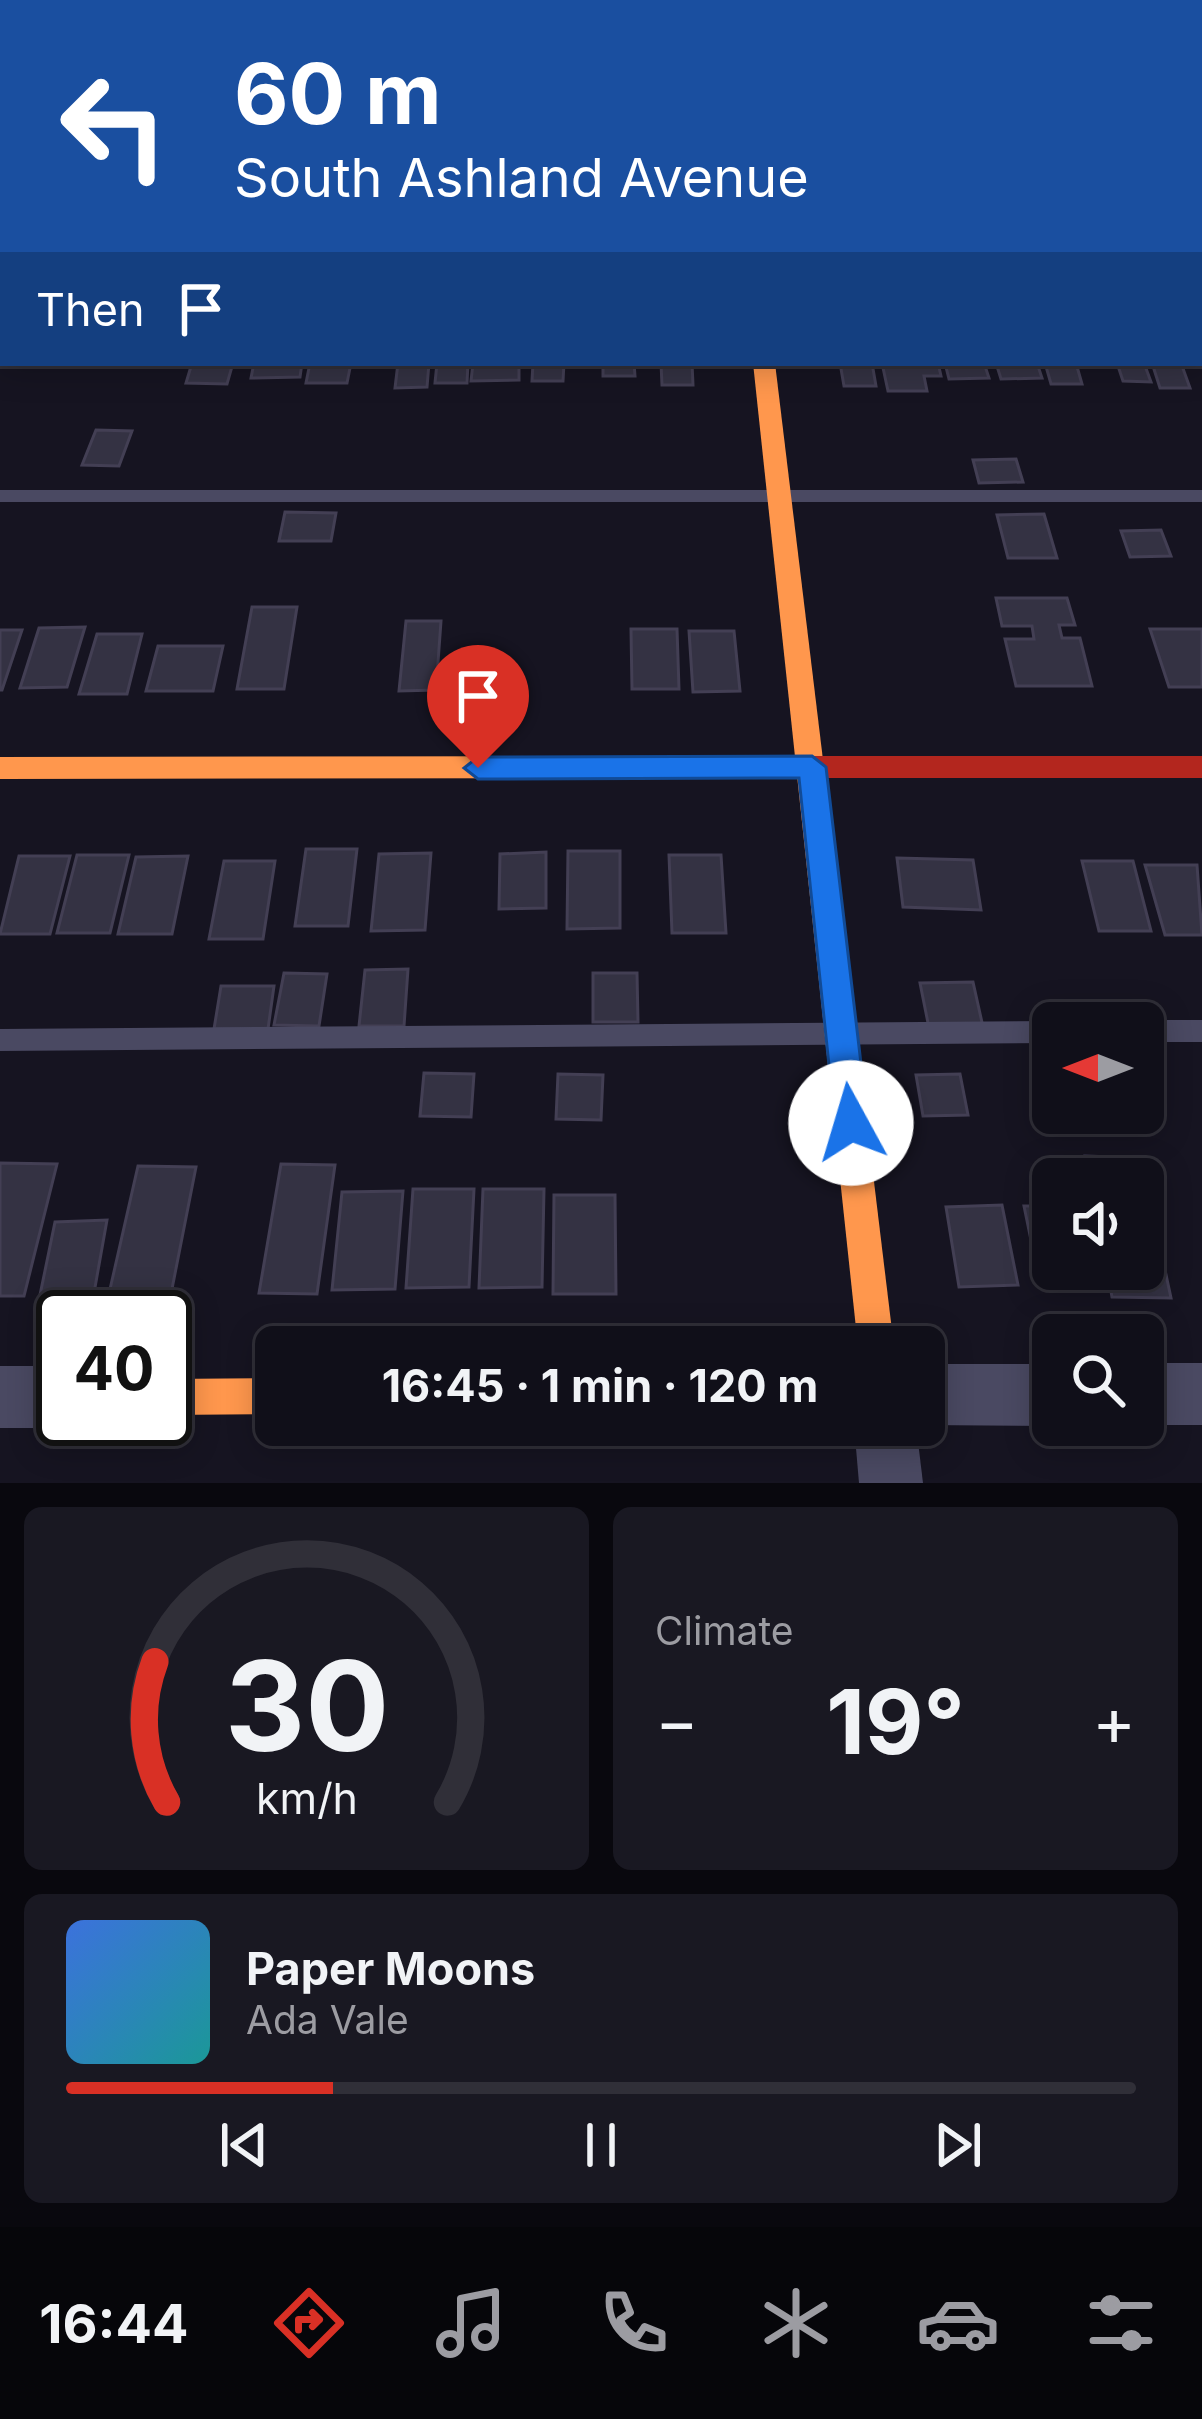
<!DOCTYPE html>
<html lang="en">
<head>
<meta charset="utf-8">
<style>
	body { margin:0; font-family:Inter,sans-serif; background:#191822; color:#f1f3f6; height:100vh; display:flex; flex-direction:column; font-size:45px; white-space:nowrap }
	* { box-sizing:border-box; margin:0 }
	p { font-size:39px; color:#9c9ca2 }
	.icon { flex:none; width:66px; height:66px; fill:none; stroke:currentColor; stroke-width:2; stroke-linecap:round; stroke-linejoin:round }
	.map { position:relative; height:1483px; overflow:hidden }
	.sheet { display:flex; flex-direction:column; gap:24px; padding:24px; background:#09080e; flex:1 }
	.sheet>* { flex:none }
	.banner { position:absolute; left:0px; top:0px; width:1203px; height:366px; box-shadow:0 6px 30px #0003,0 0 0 3px #302f38; background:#1a4fa0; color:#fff; overflow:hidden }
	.needle { width:78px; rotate:270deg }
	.controls { position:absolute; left:1032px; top:1002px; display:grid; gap:24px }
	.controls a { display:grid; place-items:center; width:132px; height:132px; border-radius:18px; background:#100f19; box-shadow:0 6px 30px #0003,0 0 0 3px #302f38; font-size:60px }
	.speed { position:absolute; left:36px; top:1290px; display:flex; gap:24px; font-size:60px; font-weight:700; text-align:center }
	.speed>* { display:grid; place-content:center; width:156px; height:156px; border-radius:50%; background:#100f19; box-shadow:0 6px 30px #0003,0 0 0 3px #302f38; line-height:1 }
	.speed .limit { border:6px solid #111; border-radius:18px; background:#fff; color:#111 }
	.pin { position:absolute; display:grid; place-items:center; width:102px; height:102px; color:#fff; margin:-123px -51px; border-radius:50% 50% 50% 0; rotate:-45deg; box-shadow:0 0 12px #0007 }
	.pin .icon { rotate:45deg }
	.me { position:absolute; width:132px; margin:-66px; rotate:354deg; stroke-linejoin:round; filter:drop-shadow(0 0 9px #0008) }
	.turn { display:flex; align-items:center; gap:42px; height:252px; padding:0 36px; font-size:54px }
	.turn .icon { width:156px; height:156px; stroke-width:2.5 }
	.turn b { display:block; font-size:84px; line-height:102px }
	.then { display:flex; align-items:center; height:114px; padding:0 36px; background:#0003; gap:24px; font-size:45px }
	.big { font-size:90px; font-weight:700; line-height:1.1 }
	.sheet .widget { flex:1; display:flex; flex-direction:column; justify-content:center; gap:18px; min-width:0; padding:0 42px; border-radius:18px; background:#191822 }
	.sheet .dial { align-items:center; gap:0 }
	.dial svg { height:312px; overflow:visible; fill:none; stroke:#302f38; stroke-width:7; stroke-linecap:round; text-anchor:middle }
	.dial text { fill:#f1f3f6; stroke:none }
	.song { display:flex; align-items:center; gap:36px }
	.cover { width:144px; height:144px; border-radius:18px; background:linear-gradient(135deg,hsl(220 70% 55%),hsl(180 70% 35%)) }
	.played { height:12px; border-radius:6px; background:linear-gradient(90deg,#d93025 25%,#302f38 25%) }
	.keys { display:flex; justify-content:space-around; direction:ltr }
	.heat { display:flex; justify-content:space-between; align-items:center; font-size:66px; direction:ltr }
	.sheet .tiles { flex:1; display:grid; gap:24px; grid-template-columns:1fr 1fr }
	.widget:last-child { grid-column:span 2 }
	.trip { position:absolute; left:255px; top:1326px; width:690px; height:120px; border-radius:18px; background:#100f19; box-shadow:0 6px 30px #0003,0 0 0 3px #302f38; font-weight:700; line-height:120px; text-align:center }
	.menu { display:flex; height:192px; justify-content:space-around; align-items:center; background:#06060a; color:#9c9ca2 }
	.menu .icon { width:84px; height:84px }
	.menu .current { color:#d93025 }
	.menu b { font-size:54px; color:#f1f3f6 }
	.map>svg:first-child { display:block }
</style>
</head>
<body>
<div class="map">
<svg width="1202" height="1483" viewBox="0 0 1202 1483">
	<rect width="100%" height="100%" fill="#161421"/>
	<!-- building -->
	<g fill="#343243" stroke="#433f54" stroke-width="3">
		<polygon points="192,363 233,363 227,384 186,383"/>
		<polygon points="254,363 302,363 300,377 251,378"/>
		<polygon points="310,363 351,363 347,383 306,383"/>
		<polygon points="398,363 429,363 427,387 395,388"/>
		<polygon points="437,363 468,363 467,383 435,383"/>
		<polygon points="473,363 519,363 519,380 471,381"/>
		<polygon points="533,363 564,363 563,381 532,381"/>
		<polygon points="603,363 634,363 635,376 603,376"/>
		<polygon points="661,363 692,363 693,385 662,385"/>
		<polygon points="840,363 872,363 876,386 844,386"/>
		<polygon points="882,363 938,363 941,376 924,376 927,391 888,391"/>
		<polygon points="945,363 984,363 989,378 949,379"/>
		<polygon points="996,363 1037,363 1042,378 1001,379"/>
		<polygon points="1045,363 1076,363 1082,384 1051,384"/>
		<polygon points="1117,363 1144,363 1151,382 1123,381"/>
		<polygon points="1152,363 1181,363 1190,388 1160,388"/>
		<polygon points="96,430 132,431 119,466 82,465"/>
		<polygon points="1016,459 1023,482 979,483 973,460"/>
		<polygon points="285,512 336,513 331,541 279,541"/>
		<polygon points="1044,514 1057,558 1008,558 997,515"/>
		<polygon points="1161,530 1171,556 1130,557 1121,531"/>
		<polygon points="996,598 1067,598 1075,625 1059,625 1062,638 1080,638 1092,686 1016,686 1005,639 1034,639 1032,626 1002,626"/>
		<polygon points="252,607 297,607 284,689 237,689"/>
		<polygon points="406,621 441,621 436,690 399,691"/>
		<polygon points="85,627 67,687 20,688 39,628"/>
		<polygon points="631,629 677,629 679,689 632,689"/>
		<polygon points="1150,629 1202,629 1202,687 1169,687"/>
		<polygon points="0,630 22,630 2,690 0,690"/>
		<polygon points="689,631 734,631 740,691 693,692"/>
		<polygon points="97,634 142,634 127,694 79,694"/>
		<polygon points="158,646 223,646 213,691 146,691"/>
		<polygon points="306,849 357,849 348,926 295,926"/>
		<polygon points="568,851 620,851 620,928 567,929"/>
		<polygon points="546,852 546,908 499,909 500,854"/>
		<polygon points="431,853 425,930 371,931 379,854"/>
		<polygon points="77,855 129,855 110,933 57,933"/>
		<polygon points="669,855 721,855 726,933 672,933"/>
		<polygon points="19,856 70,856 50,934 0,934"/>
		<polygon points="188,856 172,934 118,934 136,857"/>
		<polygon points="897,858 973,860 981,910 903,907"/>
		<polygon points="224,861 275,861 263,939 209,939"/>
		<polygon points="1082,861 1133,861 1151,931 1099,931"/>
		<polygon points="1145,865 1197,865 1202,935 1165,935"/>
		<polygon points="408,969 404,1026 359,1026 365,970"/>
		<polygon points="284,973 327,974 319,1026 274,1025"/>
		<polygon points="593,973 637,973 638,1022 593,1022"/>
		<polygon points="973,982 983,1027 929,1028 920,983"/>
		<polygon points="221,986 274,986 268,1029 214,1029"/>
		<polygon points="424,1073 474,1074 471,1117 420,1116"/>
		<polygon points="558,1074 603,1075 601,1120 556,1119"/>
		<polygon points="960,1074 968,1115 923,1116 916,1075"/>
		<polygon points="1085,1156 1141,1158 1171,1298 1112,1297 1107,1269 1143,1269 1143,1179 1089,1179"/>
		<polygon points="0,1163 57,1164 24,1296 0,1296"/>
		<polygon points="281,1164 335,1165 317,1294 259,1293"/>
		<polygon points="138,1166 196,1167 170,1299 108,1298"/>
		<polygon points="413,1189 474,1189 469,1287 406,1288"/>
		<polygon points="483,1189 544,1189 542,1287 479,1288"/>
		<polygon points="403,1191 395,1289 332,1290 342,1192"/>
		<polygon points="554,1195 615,1195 616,1294 553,1294"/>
		<polygon points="1002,1205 1018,1285 959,1287 946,1207"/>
		<polygon points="1024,1206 1053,1206 1053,1269 1099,1269 1102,1283 1040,1284"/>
		<polygon points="107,1220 94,1293 40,1295 55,1222"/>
	</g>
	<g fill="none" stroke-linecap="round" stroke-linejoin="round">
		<!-- lane -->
		<g fill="#4a4962" fill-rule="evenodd">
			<rect x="1200" y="132" width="2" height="8"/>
			<rect x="0" y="133" width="3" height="8"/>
			<rect x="0" y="490" width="1202" height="12"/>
			<polygon points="1143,1020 1202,1020 1202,1042 1143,1042 1143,1023 1135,1023"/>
			<polygon points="1053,1021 1059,1023 1053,1023 1053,1043 0,1051 0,1029"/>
		</g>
		<!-- street -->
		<g fill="#4a4962" fill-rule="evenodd">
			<rect x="709" y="0" width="26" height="3"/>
			<rect x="1200" y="5" width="2" height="16"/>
			<polygon points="0,22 3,22 0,43"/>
			<rect x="1200" y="282" width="2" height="20"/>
			<rect x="0" y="283" width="3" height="20"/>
			<rect x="1143" y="1363" width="59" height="62"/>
			<polygon points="924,1364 1053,1364 1054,1425 1053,1426 923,1425"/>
			<polygon points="0,1366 63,1366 63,1419 84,1419 63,1428 0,1428"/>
			<polygon points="854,1425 916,1425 923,1483 859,1483"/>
		</g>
		<!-- slow -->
		<g fill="#ff974d" fill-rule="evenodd">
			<polygon points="753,363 775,363 894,1347 858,1347"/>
			<polygon points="638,756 648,759 652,767 648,775 638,778 0,779 0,757"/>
			<polygon points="276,1378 276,1414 165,1415 165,1379"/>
		</g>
		<!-- jam -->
		<polygon fill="#b3261e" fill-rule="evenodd" points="638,756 1202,756 1202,778 638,778 628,775 624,767 628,759"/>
	</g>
	<!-- route -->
	<polygon fill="#1a73e8" stroke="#114b97" stroke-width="3" points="812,756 826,767 868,1123 863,1134 851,1139 840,1134 835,1123 799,778 478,779 464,768 478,757"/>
</svg>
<div class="controls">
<a><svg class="needle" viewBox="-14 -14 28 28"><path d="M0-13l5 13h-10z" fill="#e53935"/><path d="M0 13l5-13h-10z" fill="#9c9ca2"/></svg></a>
<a><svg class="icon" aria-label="sound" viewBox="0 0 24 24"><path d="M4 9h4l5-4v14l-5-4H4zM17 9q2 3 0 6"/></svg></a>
<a><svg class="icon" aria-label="search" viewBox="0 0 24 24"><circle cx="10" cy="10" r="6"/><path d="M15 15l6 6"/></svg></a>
</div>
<div class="speed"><div class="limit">40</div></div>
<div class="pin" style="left:478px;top:768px;background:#d93025"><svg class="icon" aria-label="arrive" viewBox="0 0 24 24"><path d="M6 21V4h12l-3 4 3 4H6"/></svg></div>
<svg class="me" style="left:851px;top:1123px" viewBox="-20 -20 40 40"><circle r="19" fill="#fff"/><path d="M0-13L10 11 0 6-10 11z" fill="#1a73e8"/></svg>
<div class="trip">16:45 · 1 min · 120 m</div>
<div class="banner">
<div class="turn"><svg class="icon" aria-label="left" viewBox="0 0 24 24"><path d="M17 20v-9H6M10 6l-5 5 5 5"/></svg><div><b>60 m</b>South Ashland Avenue</div></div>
<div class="then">Then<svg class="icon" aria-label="arrive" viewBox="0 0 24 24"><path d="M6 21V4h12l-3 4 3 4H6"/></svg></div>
</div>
</div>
<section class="sheet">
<div class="tiles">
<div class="widget dial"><svg viewBox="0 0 100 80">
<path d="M14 69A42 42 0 1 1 86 69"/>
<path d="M14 69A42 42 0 0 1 11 33" stroke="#d93025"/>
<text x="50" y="56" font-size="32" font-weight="700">30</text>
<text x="50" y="72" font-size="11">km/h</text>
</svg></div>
<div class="widget"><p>Climate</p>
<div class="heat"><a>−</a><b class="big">19°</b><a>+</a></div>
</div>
<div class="widget">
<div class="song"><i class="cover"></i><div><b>Paper Moons</b><p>Ada Vale</p></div></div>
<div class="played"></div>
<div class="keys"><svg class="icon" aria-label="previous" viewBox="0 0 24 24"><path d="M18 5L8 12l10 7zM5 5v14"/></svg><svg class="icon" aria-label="pause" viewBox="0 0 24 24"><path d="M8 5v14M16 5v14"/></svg><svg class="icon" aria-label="next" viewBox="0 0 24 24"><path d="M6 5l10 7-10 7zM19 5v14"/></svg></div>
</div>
</div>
</section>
<nav class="menu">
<b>16:44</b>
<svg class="icon current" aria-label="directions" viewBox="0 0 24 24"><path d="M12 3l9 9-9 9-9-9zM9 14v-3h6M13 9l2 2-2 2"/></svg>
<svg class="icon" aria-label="music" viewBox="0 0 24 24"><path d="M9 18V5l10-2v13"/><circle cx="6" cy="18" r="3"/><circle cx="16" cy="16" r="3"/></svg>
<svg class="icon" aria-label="phone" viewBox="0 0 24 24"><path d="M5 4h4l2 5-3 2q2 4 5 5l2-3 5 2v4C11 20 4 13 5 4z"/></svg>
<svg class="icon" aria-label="climate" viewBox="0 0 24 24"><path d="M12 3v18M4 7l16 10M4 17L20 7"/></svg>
<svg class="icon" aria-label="car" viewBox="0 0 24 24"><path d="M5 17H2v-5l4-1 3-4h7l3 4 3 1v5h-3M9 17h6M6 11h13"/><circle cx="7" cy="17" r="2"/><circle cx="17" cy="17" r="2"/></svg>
<svg class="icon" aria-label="filters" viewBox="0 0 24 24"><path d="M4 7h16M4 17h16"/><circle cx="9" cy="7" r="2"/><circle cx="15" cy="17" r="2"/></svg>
</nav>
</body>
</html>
